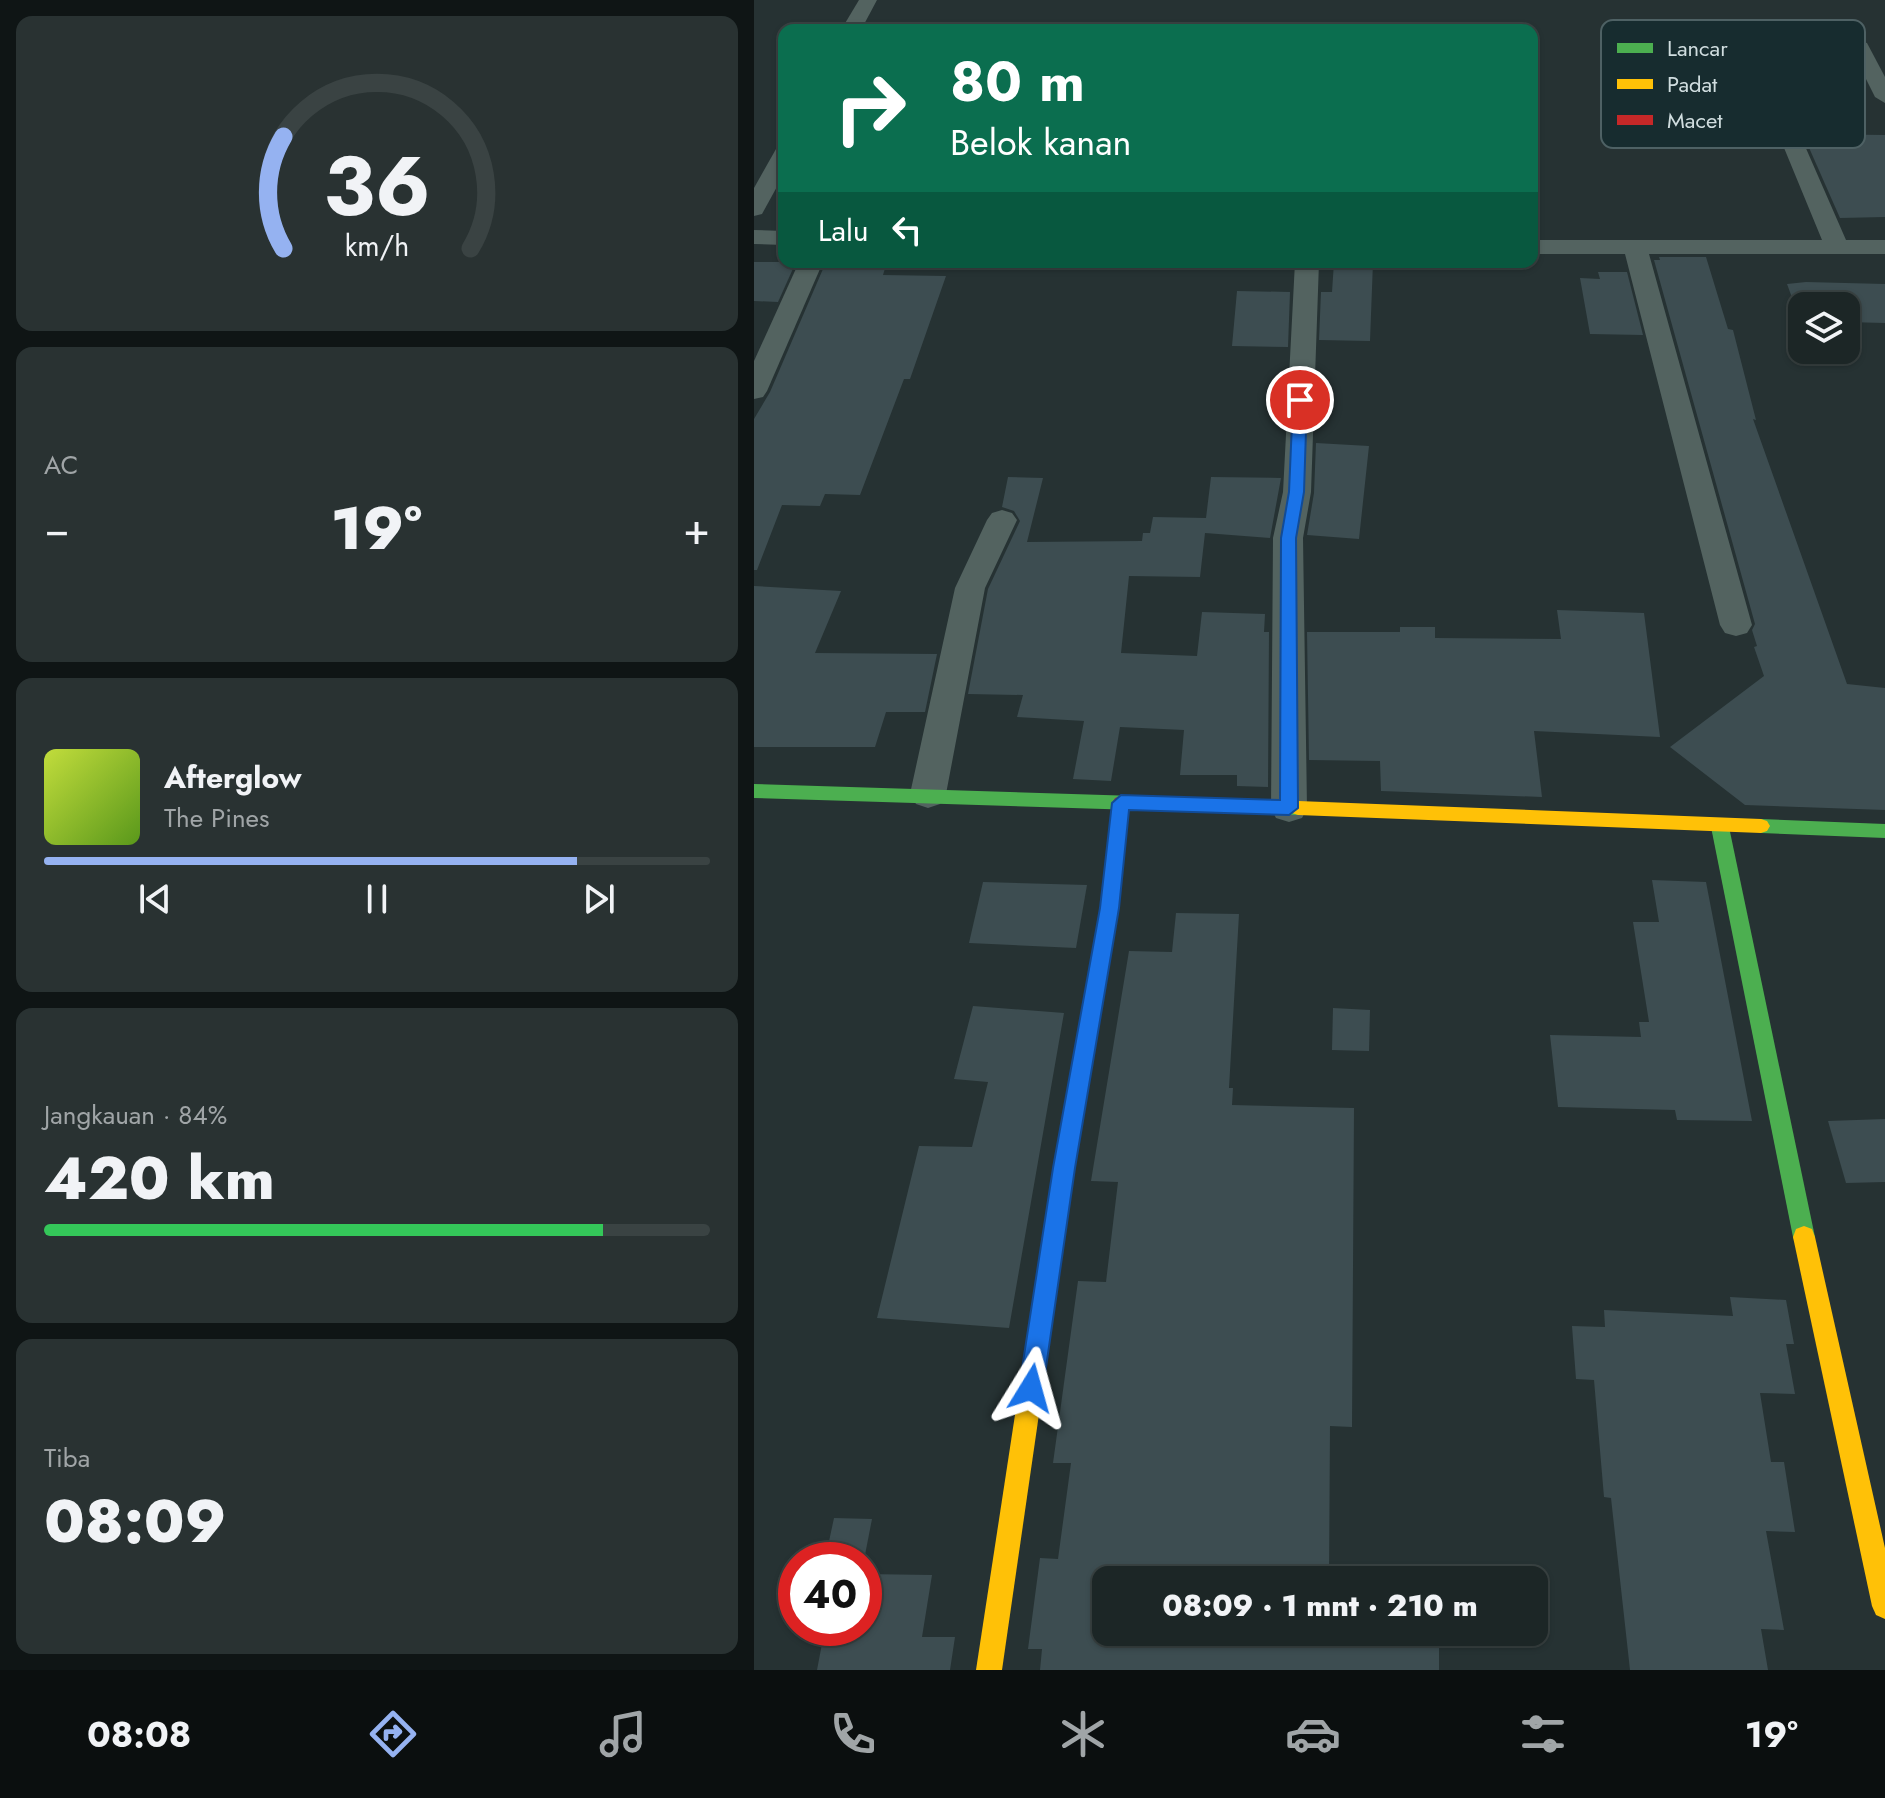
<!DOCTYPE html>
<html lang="id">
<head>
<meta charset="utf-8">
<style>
	body { margin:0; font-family:Jost,sans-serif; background:#293232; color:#f1f3f6; height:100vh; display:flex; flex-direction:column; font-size:30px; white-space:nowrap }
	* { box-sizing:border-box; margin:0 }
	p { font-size:26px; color:#a0a5a7 }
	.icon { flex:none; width:44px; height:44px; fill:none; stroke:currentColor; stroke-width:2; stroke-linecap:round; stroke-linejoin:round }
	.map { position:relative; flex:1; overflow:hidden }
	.drawer { display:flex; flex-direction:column; gap:16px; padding:16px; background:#0f1515; width:754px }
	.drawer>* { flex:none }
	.hud { position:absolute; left:24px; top:24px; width:760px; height:244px; border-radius:16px; box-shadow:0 2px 6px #0004,0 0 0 2px #3a4343; background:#0b6e4f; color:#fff; overflow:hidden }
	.controls { position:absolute; left:1034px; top:292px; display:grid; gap:16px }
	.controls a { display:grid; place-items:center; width:72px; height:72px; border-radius:16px; background:#1c2626; box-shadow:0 2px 6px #0004,0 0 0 2px #3a4343; font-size:40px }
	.speed { position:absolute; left:24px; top:1542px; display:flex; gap:16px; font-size:40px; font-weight:700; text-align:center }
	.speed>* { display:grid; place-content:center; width:104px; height:104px; border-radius:50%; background:#1c2626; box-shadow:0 2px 6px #0004,0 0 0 2px #3a4343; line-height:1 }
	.speed .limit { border:12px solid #d22; background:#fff; color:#111 }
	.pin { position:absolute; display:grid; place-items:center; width:68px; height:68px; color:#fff; margin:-34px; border:4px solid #fff; border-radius:50%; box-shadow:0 2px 8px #0007 }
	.me { position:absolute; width:88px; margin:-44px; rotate:8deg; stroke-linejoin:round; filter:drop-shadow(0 0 6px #0008) }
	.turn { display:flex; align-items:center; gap:28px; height:168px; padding:0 40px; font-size:36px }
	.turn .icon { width:104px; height:104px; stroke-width:2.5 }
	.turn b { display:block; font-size:56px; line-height:68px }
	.then { display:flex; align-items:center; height:76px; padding:0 40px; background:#0003; gap:16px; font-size:30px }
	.big { font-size:60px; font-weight:800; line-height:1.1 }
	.drawer .card { flex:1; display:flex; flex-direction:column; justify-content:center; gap:12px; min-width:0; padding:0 28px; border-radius:16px; background:#293232 }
	.drawer .dial { align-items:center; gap:0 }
	.dial svg { height:208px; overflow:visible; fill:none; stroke:#3a4343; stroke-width:7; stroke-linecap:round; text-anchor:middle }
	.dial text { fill:#f1f3f6; stroke:none }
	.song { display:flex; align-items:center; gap:24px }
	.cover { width:96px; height:96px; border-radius:12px; background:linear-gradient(135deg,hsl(70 70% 55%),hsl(90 70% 35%)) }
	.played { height:8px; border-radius:4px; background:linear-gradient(90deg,#95b2f1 80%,#3a4343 80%) }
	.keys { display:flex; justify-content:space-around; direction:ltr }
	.heat { display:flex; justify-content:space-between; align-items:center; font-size:44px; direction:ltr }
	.charge { height:12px; border-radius:6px; background:linear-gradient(90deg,#34c759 84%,#3a4343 0) }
	.trip { position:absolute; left:338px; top:1566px; width:456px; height:80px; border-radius:16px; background:#1c2626; box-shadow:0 2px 6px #0004,0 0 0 2px #3a4343; font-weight:800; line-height:80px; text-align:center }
	.tab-bar { display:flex; height:128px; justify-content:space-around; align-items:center; background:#0b0f0f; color:#a0a5a7 }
	.tab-bar .icon { width:56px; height:56px }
	.tab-bar .active { color:#95b2f1 }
	.tab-bar b { font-size:36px; color:#f1f3f6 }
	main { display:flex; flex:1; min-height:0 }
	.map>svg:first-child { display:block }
</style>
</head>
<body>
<main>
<section class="drawer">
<div class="card dial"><svg viewBox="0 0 100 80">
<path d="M14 69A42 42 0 1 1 86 69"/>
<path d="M14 69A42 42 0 0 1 14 26" stroke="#95b2f1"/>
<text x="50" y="56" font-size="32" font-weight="700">36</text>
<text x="50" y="72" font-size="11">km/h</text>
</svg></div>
<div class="card"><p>AC</p>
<div class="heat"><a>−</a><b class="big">19°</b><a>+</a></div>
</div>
<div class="card">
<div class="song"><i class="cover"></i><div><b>Afterglow</b><p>The Pines</p></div></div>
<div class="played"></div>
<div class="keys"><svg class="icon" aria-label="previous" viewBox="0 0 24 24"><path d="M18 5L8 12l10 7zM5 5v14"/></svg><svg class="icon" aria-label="pause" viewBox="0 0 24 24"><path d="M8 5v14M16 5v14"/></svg><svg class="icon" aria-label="next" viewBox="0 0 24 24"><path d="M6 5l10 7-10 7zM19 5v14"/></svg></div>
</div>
<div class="card"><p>Jangkauan · 84%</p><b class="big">420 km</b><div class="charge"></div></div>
<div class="card"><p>Tiba</p><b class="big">08:09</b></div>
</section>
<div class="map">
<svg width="1131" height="1670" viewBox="0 0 1131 1670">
	<rect width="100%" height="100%" fill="#263233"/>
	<!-- building -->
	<g fill="#3d4d51">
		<polygon points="1049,134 1131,135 1131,217 1086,218"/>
		<polygon points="905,257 952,257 974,329 979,330 1002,420 999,419 1093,684 1131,688 1131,810 991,805 916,747 1010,676 1000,647 1003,646 998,630 1001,624 900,260 906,260"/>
		<polygon points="0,262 42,262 24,302 0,301"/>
		<polygon points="72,262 133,262 129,275 192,276 156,379 150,379 106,495 71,494 66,506 28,505 3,570 0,570 0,419 16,392"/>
		<polygon points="580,262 619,262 616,341 565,340 567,292 578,292"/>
		<polygon points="844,272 873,272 889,335 836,334 826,278 846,279"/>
		<polygon points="1052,282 1131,284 1131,323 1092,322 1092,306 1048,306 1047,322 1033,284"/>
		<polygon points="483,291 536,292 534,347 478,346"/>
		<polygon points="562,443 615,446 605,539 553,535 560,493"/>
		<polygon points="254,477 289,478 273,542 388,541 389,533 396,533 399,517 452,518 457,477 527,478 516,538 451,533 446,577 375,576 367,653 443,656 448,612 511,614 510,632 515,632 514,787 483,786 483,775 426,775 430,730 366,727 357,781 319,779 330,721 263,717 269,695 214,694 234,589 266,521 260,511 248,507"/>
		<polygon points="0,586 87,591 61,653 183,654 171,712 132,712 121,747 0,747"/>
		<polygon points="803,610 890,613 906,737 780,731 788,797 627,791 626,761 555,760 553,632 646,632 646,627 681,627 681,638 807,639"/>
		<polygon points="898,880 952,882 998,1121 923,1120 921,1110 804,1107 796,1035 887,1037 885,1022 895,1022 879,922 905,922"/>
		<polygon points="229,882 333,885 322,948 215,943"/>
		<polygon points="422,913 485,914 475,1088 479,1088 478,1105 600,1108 598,1427 576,1426 575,1580 352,1580 352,1632 575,1632 575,1637 685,1639 685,1670 286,1670 288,1649 274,1649 286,1558 304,1559 317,1463 299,1463 324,1281 352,1282 364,1182 337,1181 375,951 418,952"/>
		<polygon points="219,1006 310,1013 255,1328 123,1318 165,1146 218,1147 234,1082 200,1079"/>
		<polygon points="579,1008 616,1010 615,1051 578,1050"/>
		<polygon points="1131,1119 1131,1182 1092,1183 1074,1121"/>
		<polygon points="976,1297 1032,1300 1040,1344 1032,1344 1041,1394 1006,1393 1017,1462 1030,1462 1041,1532 1012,1531 1030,1630 1007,1629 1014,1670 876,1670 857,1498 850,1497 840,1380 822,1379 818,1326 851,1327 850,1310 979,1316"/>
		<polygon points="80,1518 118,1519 110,1560 71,1560"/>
		<polygon points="110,1574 178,1575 168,1637 201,1637 196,1670 63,1670 71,1628 110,1628"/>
	</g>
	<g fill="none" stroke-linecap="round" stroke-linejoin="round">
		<!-- street -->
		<g fill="#536360" fill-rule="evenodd">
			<polygon points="105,0 123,0 107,30 87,30"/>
			<polygon points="1106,41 1113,43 1131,77 1131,103 1121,97 1096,47"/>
			<polygon points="1010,69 1020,75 1092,240 1131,240 1131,254 895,254 998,625 993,633 982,636 971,633 966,625 871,254 778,254 778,240 1068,240 1000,75"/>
			<polygon points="30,147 30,174 8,214 0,216 0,188 22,149"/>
			<polygon points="0,230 30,231 30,245 0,244"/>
			<polygon points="45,262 69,262 13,391 9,397 0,399 0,361"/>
			<polygon points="541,262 565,262 557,492 549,538 553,808 548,818 535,822 522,818 517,808 519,538 529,492"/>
			<polygon points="248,510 258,513 263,520 231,588 192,794 186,804 174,808 162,804 156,794 201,588 233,520 238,513"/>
		</g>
		<!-- fast -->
		<g fill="#4caf50" fill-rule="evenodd">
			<polygon points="0,784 544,801 550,803 553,808 550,813 544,815 0,798"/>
			<polygon points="1007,819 1131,824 1131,838 1007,833 1001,831 998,826 1001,821"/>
			<polygon points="966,820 972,822 975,827 1061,1237 1058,1245 1050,1248 1042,1245 1039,1237 957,827 960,822"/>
		</g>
		<!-- slow -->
		<g fill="#ffc107" fill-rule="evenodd">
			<polygon points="544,801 1007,819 1013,821 1016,826 1013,831 1007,833 544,815 538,813 535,808 538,803"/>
			<polygon points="307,1175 315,1178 318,1186 248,1670 222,1670 296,1186 299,1178"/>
			<polygon points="1050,1226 1058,1229 1061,1237 1131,1548 1131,1619 1122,1615 1118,1606 1039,1237 1042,1229"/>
		</g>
		<!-- jam -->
		<polygon fill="#c62828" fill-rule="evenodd" points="367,796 373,798 376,803 365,908 318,1186 315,1194 307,1197 299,1194 296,1186 347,908 358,803 361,798"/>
	</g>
	<!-- route -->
	<polygon fill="#1a73e8" stroke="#114b97" stroke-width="2" points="546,396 553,400 550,492 542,538 544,808 535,815 375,810 365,908 321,1168 289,1388 285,1396 277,1400 269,1396 265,1388 299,1168 346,908 358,803 367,795 526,800 527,538 535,492 539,400"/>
	<!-- legend -->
	<rect x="847" y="20" width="264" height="128" rx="12" fill="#172c2f" stroke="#4e6164" stroke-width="2"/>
	<rect x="863" y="43" width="36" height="10" fill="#4caf50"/>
	<rect x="863" y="79" width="36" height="10" fill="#ffc107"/>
	<rect x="863" y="115" width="36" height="10" fill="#c62828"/>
	<g font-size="22" fill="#d0dddf">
		<text x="913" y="56">Lancar</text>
		<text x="913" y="92">Padat</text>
		<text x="913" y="128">Macet</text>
	</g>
</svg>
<div class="controls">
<a><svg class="icon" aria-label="layers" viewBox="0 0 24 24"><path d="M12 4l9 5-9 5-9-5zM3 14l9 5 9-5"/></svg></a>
</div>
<div class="speed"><div class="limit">40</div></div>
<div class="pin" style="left:546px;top:400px;background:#d93025"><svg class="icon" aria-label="arrive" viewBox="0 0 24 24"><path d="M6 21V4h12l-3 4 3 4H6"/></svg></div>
<svg class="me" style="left:277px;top:1388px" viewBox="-20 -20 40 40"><path d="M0-17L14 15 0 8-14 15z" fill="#1a73e8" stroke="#fff" stroke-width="4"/></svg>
<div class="trip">08:09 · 1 mnt · 210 m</div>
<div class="hud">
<div class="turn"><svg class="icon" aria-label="right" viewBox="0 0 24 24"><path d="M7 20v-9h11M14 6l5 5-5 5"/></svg><div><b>80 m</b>Belok kanan</div></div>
<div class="then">Lalu<svg class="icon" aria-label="left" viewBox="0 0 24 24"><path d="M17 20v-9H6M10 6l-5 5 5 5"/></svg></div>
</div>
</div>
</main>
<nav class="tab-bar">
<b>08:08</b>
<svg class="icon active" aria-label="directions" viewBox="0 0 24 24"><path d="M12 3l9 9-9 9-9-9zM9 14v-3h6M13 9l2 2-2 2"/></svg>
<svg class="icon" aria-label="music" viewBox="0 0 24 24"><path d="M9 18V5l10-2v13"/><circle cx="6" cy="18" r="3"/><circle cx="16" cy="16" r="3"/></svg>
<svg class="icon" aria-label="phone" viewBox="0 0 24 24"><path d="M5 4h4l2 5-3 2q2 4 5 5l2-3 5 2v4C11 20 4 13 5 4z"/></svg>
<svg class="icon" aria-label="climate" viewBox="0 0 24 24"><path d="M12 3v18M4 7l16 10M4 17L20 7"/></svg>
<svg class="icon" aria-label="car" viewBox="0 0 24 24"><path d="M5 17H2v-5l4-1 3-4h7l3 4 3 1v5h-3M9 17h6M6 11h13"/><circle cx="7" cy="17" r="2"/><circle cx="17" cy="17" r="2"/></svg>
<svg class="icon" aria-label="filters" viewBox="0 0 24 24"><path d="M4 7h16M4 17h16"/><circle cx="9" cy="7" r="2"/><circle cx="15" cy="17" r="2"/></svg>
<b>19°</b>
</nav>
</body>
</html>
